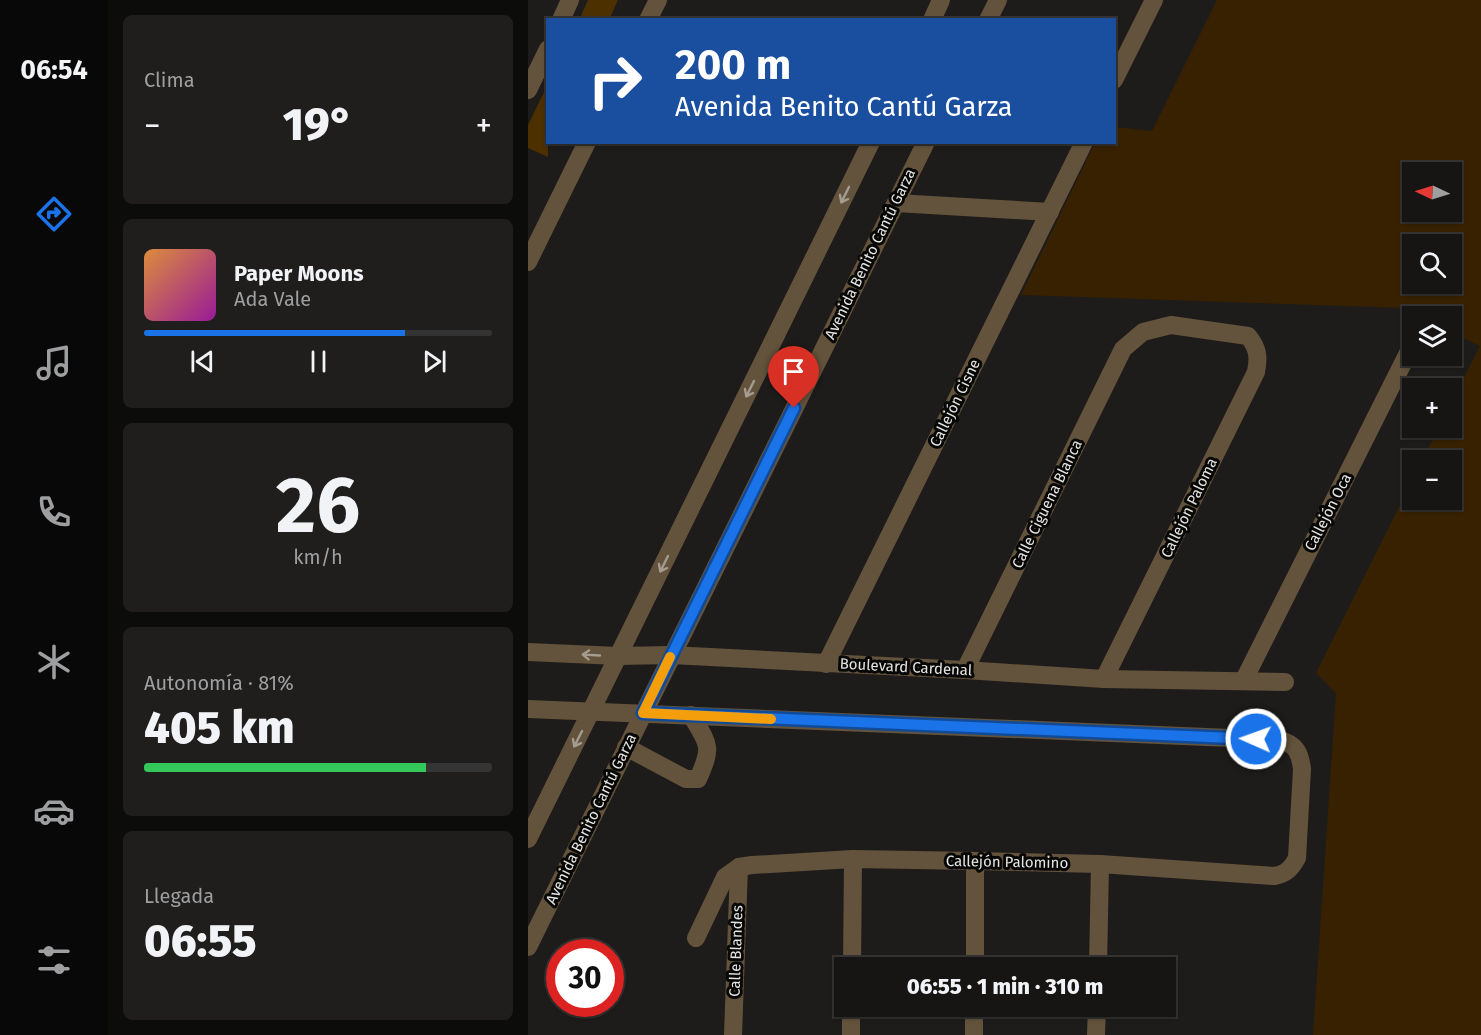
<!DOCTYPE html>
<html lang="es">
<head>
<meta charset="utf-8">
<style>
	body { margin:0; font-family:"Fira Sans",sans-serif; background:#1f1e1d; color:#f1f3f6; height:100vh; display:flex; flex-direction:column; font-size:22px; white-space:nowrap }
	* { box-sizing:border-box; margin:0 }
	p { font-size:20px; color:#9e9fa0 }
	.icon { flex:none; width:33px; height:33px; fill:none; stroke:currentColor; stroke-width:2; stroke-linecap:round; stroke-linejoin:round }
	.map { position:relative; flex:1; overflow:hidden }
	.panel { display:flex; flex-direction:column; gap:15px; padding:15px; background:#0c0c0b; width:420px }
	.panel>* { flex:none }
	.top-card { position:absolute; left:18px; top:18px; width:570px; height:126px; border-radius:0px; box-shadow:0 2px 4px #0004,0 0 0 2px #353434; background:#1a4fa0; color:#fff; overflow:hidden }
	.needle { width:39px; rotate:274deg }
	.buttons { position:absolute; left:874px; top:162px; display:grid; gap:12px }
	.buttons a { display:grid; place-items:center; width:60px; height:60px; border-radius:0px; background:#161514; box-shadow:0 2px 4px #0004,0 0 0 2px #353434; font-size:30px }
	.speed { position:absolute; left:18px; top:939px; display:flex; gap:12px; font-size:30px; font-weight:700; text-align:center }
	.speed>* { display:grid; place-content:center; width:78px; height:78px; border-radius:50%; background:#161514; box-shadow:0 2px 4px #0004,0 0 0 2px #353434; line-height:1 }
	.speed .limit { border:9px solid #d22; background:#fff; color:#111 }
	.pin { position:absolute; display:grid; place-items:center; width:51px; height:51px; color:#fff; margin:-62px -26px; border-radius:50% 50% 50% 0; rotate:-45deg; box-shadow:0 0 6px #0007 }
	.pin .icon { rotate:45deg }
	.me { position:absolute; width:66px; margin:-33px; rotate:272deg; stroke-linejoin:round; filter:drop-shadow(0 0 4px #0008) }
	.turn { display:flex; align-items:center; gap:21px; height:126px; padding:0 30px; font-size:27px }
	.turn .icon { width:78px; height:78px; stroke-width:2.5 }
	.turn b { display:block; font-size:42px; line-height:51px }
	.big { font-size:45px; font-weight:800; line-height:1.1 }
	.panel .card { flex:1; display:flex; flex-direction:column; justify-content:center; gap:9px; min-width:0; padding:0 21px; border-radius:9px; background:#1f1e1d }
	.panel .dial { align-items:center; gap:0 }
	.dial b { font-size:78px; line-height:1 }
	.song { display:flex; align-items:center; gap:18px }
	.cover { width:72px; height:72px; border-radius:9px; background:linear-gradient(135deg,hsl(30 70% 55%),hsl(300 70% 35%)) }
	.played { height:6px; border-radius:3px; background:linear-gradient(90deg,#1a73e8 75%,#353434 75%) }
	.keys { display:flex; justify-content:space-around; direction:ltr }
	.heat { display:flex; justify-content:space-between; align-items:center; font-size:33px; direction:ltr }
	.charge { height:9px; border-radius:4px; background:linear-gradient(90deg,#34c759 81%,#353434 0) }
	.trip { position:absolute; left:306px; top:957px; width:342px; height:60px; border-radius:0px; background:#161514; box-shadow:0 2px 4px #0004,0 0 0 2px #353434; font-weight:800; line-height:60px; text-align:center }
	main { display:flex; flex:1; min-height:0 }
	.tab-bar { display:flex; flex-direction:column; width:108px; justify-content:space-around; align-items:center; background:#090808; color:#9e9fa0 }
	.tab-bar .icon { width:42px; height:42px }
	.tab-bar .selected { color:#1a73e8 }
	.tab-bar b { font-size:27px; color:#f1f3f6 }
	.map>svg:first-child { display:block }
</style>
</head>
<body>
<main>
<nav class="tab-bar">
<b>06:54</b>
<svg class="icon selected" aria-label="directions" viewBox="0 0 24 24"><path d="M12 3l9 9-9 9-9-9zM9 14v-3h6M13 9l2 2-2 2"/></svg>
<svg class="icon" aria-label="music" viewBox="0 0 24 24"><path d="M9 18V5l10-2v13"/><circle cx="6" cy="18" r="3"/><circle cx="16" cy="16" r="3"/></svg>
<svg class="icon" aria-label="phone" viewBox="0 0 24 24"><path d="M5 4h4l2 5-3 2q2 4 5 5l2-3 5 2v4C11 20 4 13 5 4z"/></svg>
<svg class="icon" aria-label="climate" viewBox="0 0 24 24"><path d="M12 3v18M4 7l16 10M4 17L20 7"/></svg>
<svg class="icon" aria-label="car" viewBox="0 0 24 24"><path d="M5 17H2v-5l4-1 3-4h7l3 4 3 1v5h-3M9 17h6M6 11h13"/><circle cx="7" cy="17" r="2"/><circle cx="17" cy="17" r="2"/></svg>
<svg class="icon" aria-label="filters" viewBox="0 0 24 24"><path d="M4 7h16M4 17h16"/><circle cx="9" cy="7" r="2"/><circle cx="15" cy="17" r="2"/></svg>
</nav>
<section class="panel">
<div class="card"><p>Clima</p>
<div class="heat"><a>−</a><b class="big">19°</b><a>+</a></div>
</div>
<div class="card">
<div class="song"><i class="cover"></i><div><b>Paper Moons</b><p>Ada Vale</p></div></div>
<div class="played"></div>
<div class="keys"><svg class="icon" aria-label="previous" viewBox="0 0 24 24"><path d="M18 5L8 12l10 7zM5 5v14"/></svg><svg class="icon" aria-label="pause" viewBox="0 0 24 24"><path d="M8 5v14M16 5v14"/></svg><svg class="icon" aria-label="next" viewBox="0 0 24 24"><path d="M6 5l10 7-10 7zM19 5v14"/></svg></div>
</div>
<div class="card dial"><b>26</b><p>km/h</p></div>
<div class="card"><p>Autonomía · 81%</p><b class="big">405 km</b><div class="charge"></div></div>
<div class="card"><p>Llegada</p><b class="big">06:55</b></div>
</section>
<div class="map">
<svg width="953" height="1035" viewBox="0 0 953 1035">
	<rect width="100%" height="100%" fill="#1e1c1a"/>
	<!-- green -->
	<path fill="#372100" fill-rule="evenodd" d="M689,0h264v1035h-168l23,-342 -20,-20 97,-194v21h39v-40h-30l17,-32h13v-27l28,-55 -28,-13v-17h-33l-16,-8 -382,-13 74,-152 19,-1 1,-15 37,4zM885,172h39v40h-39zM885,244h39v40h-39z"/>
	<!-- building -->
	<g fill="#4d3000">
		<polygon points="60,0 90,0 81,20 51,20"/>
		<polygon points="20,84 20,157 0,148 0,125"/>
	</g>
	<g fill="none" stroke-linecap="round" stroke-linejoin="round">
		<!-- minor -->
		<g stroke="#64533c" stroke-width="18">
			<polyline points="33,20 42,0"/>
			<polyline points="120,20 130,0"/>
			<polyline points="404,20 413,0"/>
			<polyline points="460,20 470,0"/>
			<polyline points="586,80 626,0"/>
			<polyline points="0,90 20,49"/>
			<polyline points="368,203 522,212"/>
			<polyline points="0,262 59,142"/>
			<polyline points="0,652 90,656 143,655 437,670 576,679 757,682"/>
			<polyline points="298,664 556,142"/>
			<path d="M437,670l158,-321 20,-17 28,-7 77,11c10,12 11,21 8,36l-152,307"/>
			<polyline points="716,680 885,343"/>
			<path d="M0,709l752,31c16,4 20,13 22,29l-5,89c-6,11 -11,16 -23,18l-174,-12 -125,-3 -122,-2 -101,6 -13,2 -14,10 -29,61"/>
			<path d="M98,747l60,32h12c15,-33 11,-34 -7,-64"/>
			<polyline points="0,839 343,142"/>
			<polyline points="0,947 398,142"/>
			<polyline points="324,968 325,859"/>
			<polyline points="447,968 447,861"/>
			<polyline points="570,968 572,864"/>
			<polyline points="205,1035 211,867"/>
			<polyline points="323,1035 323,1006"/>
			<polyline points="446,1035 446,1006"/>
			<polyline points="568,1035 569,1006"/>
		</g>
	</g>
	<!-- one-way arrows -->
	<defs><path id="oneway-shaft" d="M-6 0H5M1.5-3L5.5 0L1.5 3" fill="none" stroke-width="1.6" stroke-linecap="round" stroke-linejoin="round" transform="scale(1.5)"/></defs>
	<g stroke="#a49c90">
		<use href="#oneway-shaft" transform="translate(317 195) rotate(116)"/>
		<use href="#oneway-shaft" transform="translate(222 389) rotate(116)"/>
		<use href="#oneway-shaft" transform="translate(136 564) rotate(116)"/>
		<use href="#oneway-shaft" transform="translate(63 655) rotate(-177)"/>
		<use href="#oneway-shaft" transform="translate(50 739) rotate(117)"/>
	</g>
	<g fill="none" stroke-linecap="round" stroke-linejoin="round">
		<defs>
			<polyline id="route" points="266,408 115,713 728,739"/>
		</defs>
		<!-- route casing -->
		<use href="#route" stroke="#114b97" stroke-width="15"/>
		<!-- route -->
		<use href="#route" stroke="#1a73e8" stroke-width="10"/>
		<!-- slow -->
		<polyline stroke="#f59e0b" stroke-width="10" points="142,657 115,713 243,719"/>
	</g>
	<g text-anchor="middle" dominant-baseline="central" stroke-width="6" stroke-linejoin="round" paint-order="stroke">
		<!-- street labels -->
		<g font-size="15" fill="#e5e4e3" stroke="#070706">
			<text transform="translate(342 254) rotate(-64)">Avenida Benito Cantú Garza</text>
			<text transform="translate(427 403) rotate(-64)">Callejón Cisne</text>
			<text transform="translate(519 504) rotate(-64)">Calle Ciguena Blanca</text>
			<text transform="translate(661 508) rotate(-64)">Callejón Paloma</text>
			<text transform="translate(800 512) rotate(-63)">Callejón Oca</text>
			<text transform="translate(378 667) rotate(3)">Boulevard Cardenal</text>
			<text transform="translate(63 819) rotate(-64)">Avenida Benito Cantú Garza</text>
			<text transform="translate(479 862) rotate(1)">Callejón Palomino</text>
			<text transform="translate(208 951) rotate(-88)">Calle Blandes</text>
		</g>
	</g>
</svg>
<div class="buttons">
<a><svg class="needle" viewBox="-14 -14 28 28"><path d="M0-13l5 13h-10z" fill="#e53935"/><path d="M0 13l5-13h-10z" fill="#9e9fa0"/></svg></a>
<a><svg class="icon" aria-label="search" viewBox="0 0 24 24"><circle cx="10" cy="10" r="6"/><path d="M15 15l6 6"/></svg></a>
<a><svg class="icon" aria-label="layers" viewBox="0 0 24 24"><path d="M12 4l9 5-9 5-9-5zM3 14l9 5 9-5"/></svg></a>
<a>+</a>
<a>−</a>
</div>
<div class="speed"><div class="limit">30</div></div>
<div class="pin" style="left:266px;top:408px;background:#d93025"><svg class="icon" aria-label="arrive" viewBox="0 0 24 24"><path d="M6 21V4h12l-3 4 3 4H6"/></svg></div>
<svg class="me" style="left:728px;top:739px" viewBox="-20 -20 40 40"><circle r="17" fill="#1a73e8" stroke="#fff" stroke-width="3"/><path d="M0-11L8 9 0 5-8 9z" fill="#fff"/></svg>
<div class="trip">06:55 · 1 min · 310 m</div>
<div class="top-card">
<div class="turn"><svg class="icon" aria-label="right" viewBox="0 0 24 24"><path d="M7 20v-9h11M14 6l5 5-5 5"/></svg><div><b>200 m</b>Avenida Benito Cantú Garza</div></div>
</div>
</div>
</main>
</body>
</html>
